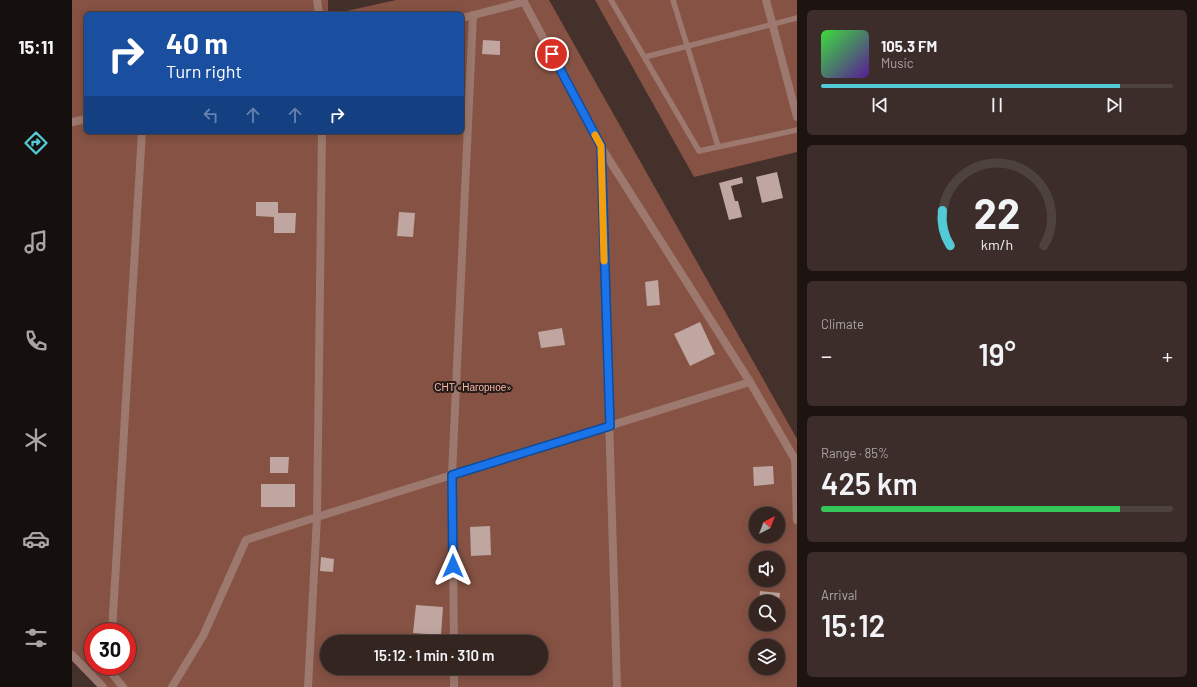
<!DOCTYPE html>
<html lang="en">
<head>
<meta charset="utf-8">
<style>
	body { margin:0; font-family:Barlow,sans-serif; background:#3c2d2a; color:#f1f3f6; height:100vh; display:flex; flex-direction:column; font-size:15px; white-space:nowrap }
	* { box-sizing:border-box; margin:0 }
	p { font-size:13px; color:#a9a5a5 }
	.icon { flex:none; width:22px; height:22px; fill:none; stroke:currentColor; stroke-width:2; stroke-linecap:round; stroke-linejoin:round }
	.map { position:relative; flex:1; overflow:hidden }
	.details { display:flex; flex-direction:column; gap:10px; padding:10px; background:#1d1412; width:400px }
	.details>* { flex:none }
	.top-card { position:absolute; left:12px; top:12px; width:380px; height:122px; border-radius:6px; box-shadow:0 2px 10px #0003,0 0 0 1px #4e423f; background:#1a4fa0; color:#fff; overflow:hidden }
	.needle { width:26px; rotate:42deg }
	.controls { position:absolute; left:677px; top:507px; display:grid; gap:8px }
	.controls a { display:grid; place-items:center; width:36px; height:36px; border-radius:50%; background:#342521; box-shadow:0 2px 10px #0003,0 0 0 1px #4e423f; font-size:20px }
	.speed { position:absolute; left:12px; top:623px; display:flex; gap:8px; font-size:20px; font-weight:700; text-align:center }
	.speed>* { display:grid; place-content:center; width:52px; height:52px; border-radius:50%; background:#342521; box-shadow:0 2px 10px #0003,0 0 0 1px #4e423f; line-height:1 }
	.speed .limit { border:6px solid #d22; background:#fff; color:#111 }
	.pin { position:absolute; display:grid; place-items:center; width:34px; height:34px; color:#fff; margin:-17px; border:2px solid #fff; border-radius:50%; box-shadow:0 1px 4px #0007 }
	.me { position:absolute; width:44px; margin:-22px; rotate:0deg; stroke-linejoin:round; filter:drop-shadow(0 0 3px #0008) }
	.turn { display:flex; align-items:center; gap:14px; height:84px; padding:0 16px; font-size:18px }
	.turn .icon { width:52px; height:52px; stroke-width:2.5 }
	.turn b { display:block; font-size:28px; line-height:34px }
	.lanes { display:flex; align-items:center; height:38px; padding:0 16px; background:#0003; justify-content:center; gap:20px; direction:ltr }
	.lanes .off { opacity:.35 }
	.big { font-size:30px; font-weight:600; line-height:1.1 }
	.details .card { flex:1; display:flex; flex-direction:column; justify-content:center; gap:6px; min-width:0; padding:0 14px; border-radius:6px; background:#3c2d2a }
	.details .dial { align-items:center; gap:0 }
	.dial svg { height:104px; overflow:visible; fill:none; stroke:#4e423f; stroke-width:7; stroke-linecap:round; text-anchor:middle }
	.dial text { fill:#f1f3f6; stroke:none }
	.song { display:flex; align-items:center; gap:12px }
	.cover { width:48px; height:48px; border-radius:6px; background:linear-gradient(135deg,hsl(120 70% 55%),hsl(270 70% 35%)) }
	.played { height:4px; border-radius:2px; background:linear-gradient(90deg,#52cbd7 85%,#4e423f 85%) }
	.keys { display:flex; justify-content:space-around; direction:ltr }
	.heat { display:flex; justify-content:space-between; align-items:center; font-size:22px; direction:ltr }
	.charge { height:6px; border-radius:3px; background:linear-gradient(90deg,#34c759 85%,#4e423f 0) }
	.trip { position:absolute; left:248px; top:635px; width:228px; height:40px; border-radius:20px; background:#342521; box-shadow:0 2px 10px #0003,0 0 0 1px #4e423f; font-weight:600; line-height:40px; text-align:center }
	main { display:flex; flex:1; min-height:0 }
	.dock { display:flex; flex-direction:column; width:72px; justify-content:space-around; align-items:center; background:#150f0d; color:#a9a5a5 }
	.dock .icon { width:28px; height:28px }
	.dock .active { color:#52cbd7 }
	.dock b { font-size:18px; color:#f1f3f6 }
	.map>svg:first-child { display:block }
</style>
</head>
<body>
<main>
<nav class="dock">
<b>15:11</b>
<svg class="icon active" aria-label="directions" viewBox="0 0 24 24"><path d="M12 3l9 9-9 9-9-9zM9 14v-3h6M13 9l2 2-2 2"/></svg>
<svg class="icon" aria-label="music" viewBox="0 0 24 24"><path d="M9 18V5l10-2v13"/><circle cx="6" cy="18" r="3"/><circle cx="16" cy="16" r="3"/></svg>
<svg class="icon" aria-label="phone" viewBox="0 0 24 24"><path d="M5 4h4l2 5-3 2q2 4 5 5l2-3 5 2v4C11 20 4 13 5 4z"/></svg>
<svg class="icon" aria-label="climate" viewBox="0 0 24 24"><path d="M12 3v18M4 7l16 10M4 17L20 7"/></svg>
<svg class="icon" aria-label="car" viewBox="0 0 24 24"><path d="M5 17H2v-5l4-1 3-4h7l3 4 3 1v5h-3M9 17h6M6 11h13"/><circle cx="7" cy="17" r="2"/><circle cx="17" cy="17" r="2"/></svg>
<svg class="icon" aria-label="filters" viewBox="0 0 24 24"><path d="M4 7h16M4 17h16"/><circle cx="9" cy="7" r="2"/><circle cx="15" cy="17" r="2"/></svg>
</nav>
<div class="map">
<svg width="725" height="687" viewBox="0 0 725 687">
	<rect width="100%" height="100%" fill="#45312c"/>
	<!-- green -->
	<g fill="#855244" fill-rule="evenodd">
		<path d="M0,0h256v14h-242v118h376v-118h-129l63,-14h153l248,439v248h-694l-31,-32zM684,514h22v22h-22zM684,558h22v22h-22zM684,602h22v22h-22zM21,632h34v34h-34zM255,642h214v26h-214zM684,646h22v22h-22z"/>
		<polygon points="523,0 725,0 725,152 622,177"/>
	</g>
	<!-- building -->
	<g fill="#bfa6a0">
		<polygon points="411,40 428,41 428,55 410,54"/>
		<polygon points="705,172 711,198 690,203 684,177"/>
		<polygon points="670,177 671,183 659,186 663,201 666,201 670,217 657,220 647,183"/>
		<polygon points="184,202 206,202 206,213 224,213 223,233 202,233 202,217 184,216"/>
		<polygon points="327,212 343,213 341,237 325,236"/>
		<polygon points="586,280 588,305 575,306 573,282"/>
		<polygon points="628,322 643,354 618,366 602,334"/>
		<polygon points="490,328 493,345 469,348 466,332"/>
		<polygon points="198,457 217,457 216,473 198,473"/>
		<polygon points="701,466 702,484 682,486 681,467"/>
		<rect x="189" y="484" width="34" height="23"/>
		<polygon points="418,526 419,555 399,556 398,527"/>
		<polygon points="249,557 262,559 261,572 248,571"/>
		<polygon points="688,591 708,593 707,602 687,602"/>
		<polygon points="344,605 371,607 369,635 341,633"/>
	</g>
	<g fill="none" stroke-linecap="round" stroke-linejoin="round">
		<!-- service -->
		<g stroke="#9c786e" stroke-width="5.5">
			<polyline points="539,0 627,151 725,130"/>
			<polyline points="601,0 646,146"/>
			<polyline points="573,57 725,18"/>
		</g>
		<!-- minor -->
		<g stroke="#9c786e" stroke-width="8">
			<polyline points="245,0 247,14"/>
			<polyline points="694,0 725,117"/>
			<polyline points="390,18 452,2 529,146 545,687"/>
			<polyline points="0,122 14,119"/>
			<polyline points="529,147 678,382 725,463"/>
			<polyline points="723,459 725,520"/>
			<polyline points="40,632 70,132"/>
			<polyline points="382,642 380,475 401,15"/>
			<polyline points="0,655 31,687"/>
			<polyline points="38,666 37,670 51,687"/>
			<polyline points="382,668 382,687"/>
			<polyline points="100,687 131,636 174,540 245,517 250,132"/>
			<polyline points="236,687 245,517 678,382"/>
		</g>
	</g>
	<g fill="none" stroke-linecap="round" stroke-linejoin="round">
		<defs>
			<polyline id="route" points="381,566 380,475 538,426 529,146 480,54"/>
		</defs>
		<!-- route casing -->
		<use href="#route" stroke="#114b97" stroke-width="10"/>
		<!-- route -->
		<use href="#route" stroke="#1a73e8" stroke-width="7"/>
		<!-- slow -->
		<polyline stroke="#f59e0b" stroke-width="7" points="523,135 529,146 532,261"/>
	</g>
	<g text-anchor="middle" dominant-baseline="central" stroke-width="4" stroke-linejoin="round" paint-order="stroke">
		<!-- park labels -->
		<g font-size="10" fill="#fab8a6" stroke="#251c19">
			<text x="401" y="387">СНТ «Нагорное»</text>
		</g>
	</g>
</svg>
<div class="controls">
<a><svg class="needle" viewBox="-14 -14 28 28"><path d="M0-13l5 13h-10z" fill="#e53935"/><path d="M0 13l5-13h-10z" fill="#a9a5a5"/></svg></a>
<a><svg class="icon" aria-label="sound" viewBox="0 0 24 24"><path d="M4 9h4l5-4v14l-5-4H4zM17 9q2 3 0 6"/></svg></a>
<a><svg class="icon" aria-label="search" viewBox="0 0 24 24"><circle cx="10" cy="10" r="6"/><path d="M15 15l6 6"/></svg></a>
<a><svg class="icon" aria-label="layers" viewBox="0 0 24 24"><path d="M12 4l9 5-9 5-9-5zM3 14l9 5 9-5"/></svg></a>
</div>
<div class="speed"><div class="limit">30</div></div>
<div class="pin" style="left:480px;top:54px;background:#d93025"><svg class="icon" aria-label="arrive" viewBox="0 0 24 24"><path d="M6 21V4h12l-3 4 3 4H6"/></svg></div>
<svg class="me" style="left:381px;top:566px" viewBox="-20 -20 40 40"><path d="M0-17L14 15 0 8-14 15z" fill="#1a73e8" stroke="#fff" stroke-width="4"/></svg>
<div class="trip">15:12 · 1 min · 310 m</div>
<div class="top-card">
<div class="turn"><svg class="icon" aria-label="right" viewBox="0 0 24 24"><path d="M7 20v-9h11M14 6l5 5-5 5"/></svg><div><b>40 m</b>Turn right</div></div>
<div class="lanes"><svg class="icon off" aria-label="left" viewBox="0 0 24 24"><path d="M17 20v-9H6M10 6l-5 5 5 5"/></svg><svg class="icon off" aria-label="ahead" viewBox="0 0 24 24"><path d="M12 20V5M6 11l6-6 6 6"/></svg><svg class="icon off" aria-label="ahead" viewBox="0 0 24 24"><path d="M12 20V5M6 11l6-6 6 6"/></svg><svg class="icon" aria-label="right" viewBox="0 0 24 24"><path d="M7 20v-9h11M14 6l5 5-5 5"/></svg></div>
</div>
</div>
<section class="details">
<div class="card">
<div class="song"><i class="cover"></i><div><b>105.3 FM</b><p>Music</p></div></div>
<div class="played"></div>
<div class="keys"><svg class="icon" aria-label="previous" viewBox="0 0 24 24"><path d="M18 5L8 12l10 7zM5 5v14"/></svg><svg class="icon" aria-label="pause" viewBox="0 0 24 24"><path d="M8 5v14M16 5v14"/></svg><svg class="icon" aria-label="next" viewBox="0 0 24 24"><path d="M6 5l10 7-10 7zM19 5v14"/></svg></div>
</div>
<div class="card dial"><svg viewBox="0 0 100 80">
<path d="M14 69A42 42 0 1 1 86 69"/>
<path d="M14 69A42 42 0 0 1 8 42" stroke="#52cbd7"/>
<text x="50" y="56" font-size="32" font-weight="700">22</text>
<text x="50" y="72" font-size="11">km/h</text>
</svg></div>
<div class="card"><p>Climate</p>
<div class="heat"><a>−</a><b class="big">19°</b><a>+</a></div>
</div>
<div class="card"><p>Range · 85%</p><b class="big">425 km</b><div class="charge"></div></div>
<div class="card"><p>Arrival</p><b class="big">15:12</b></div>
</section>
</main>
</body>
</html>
